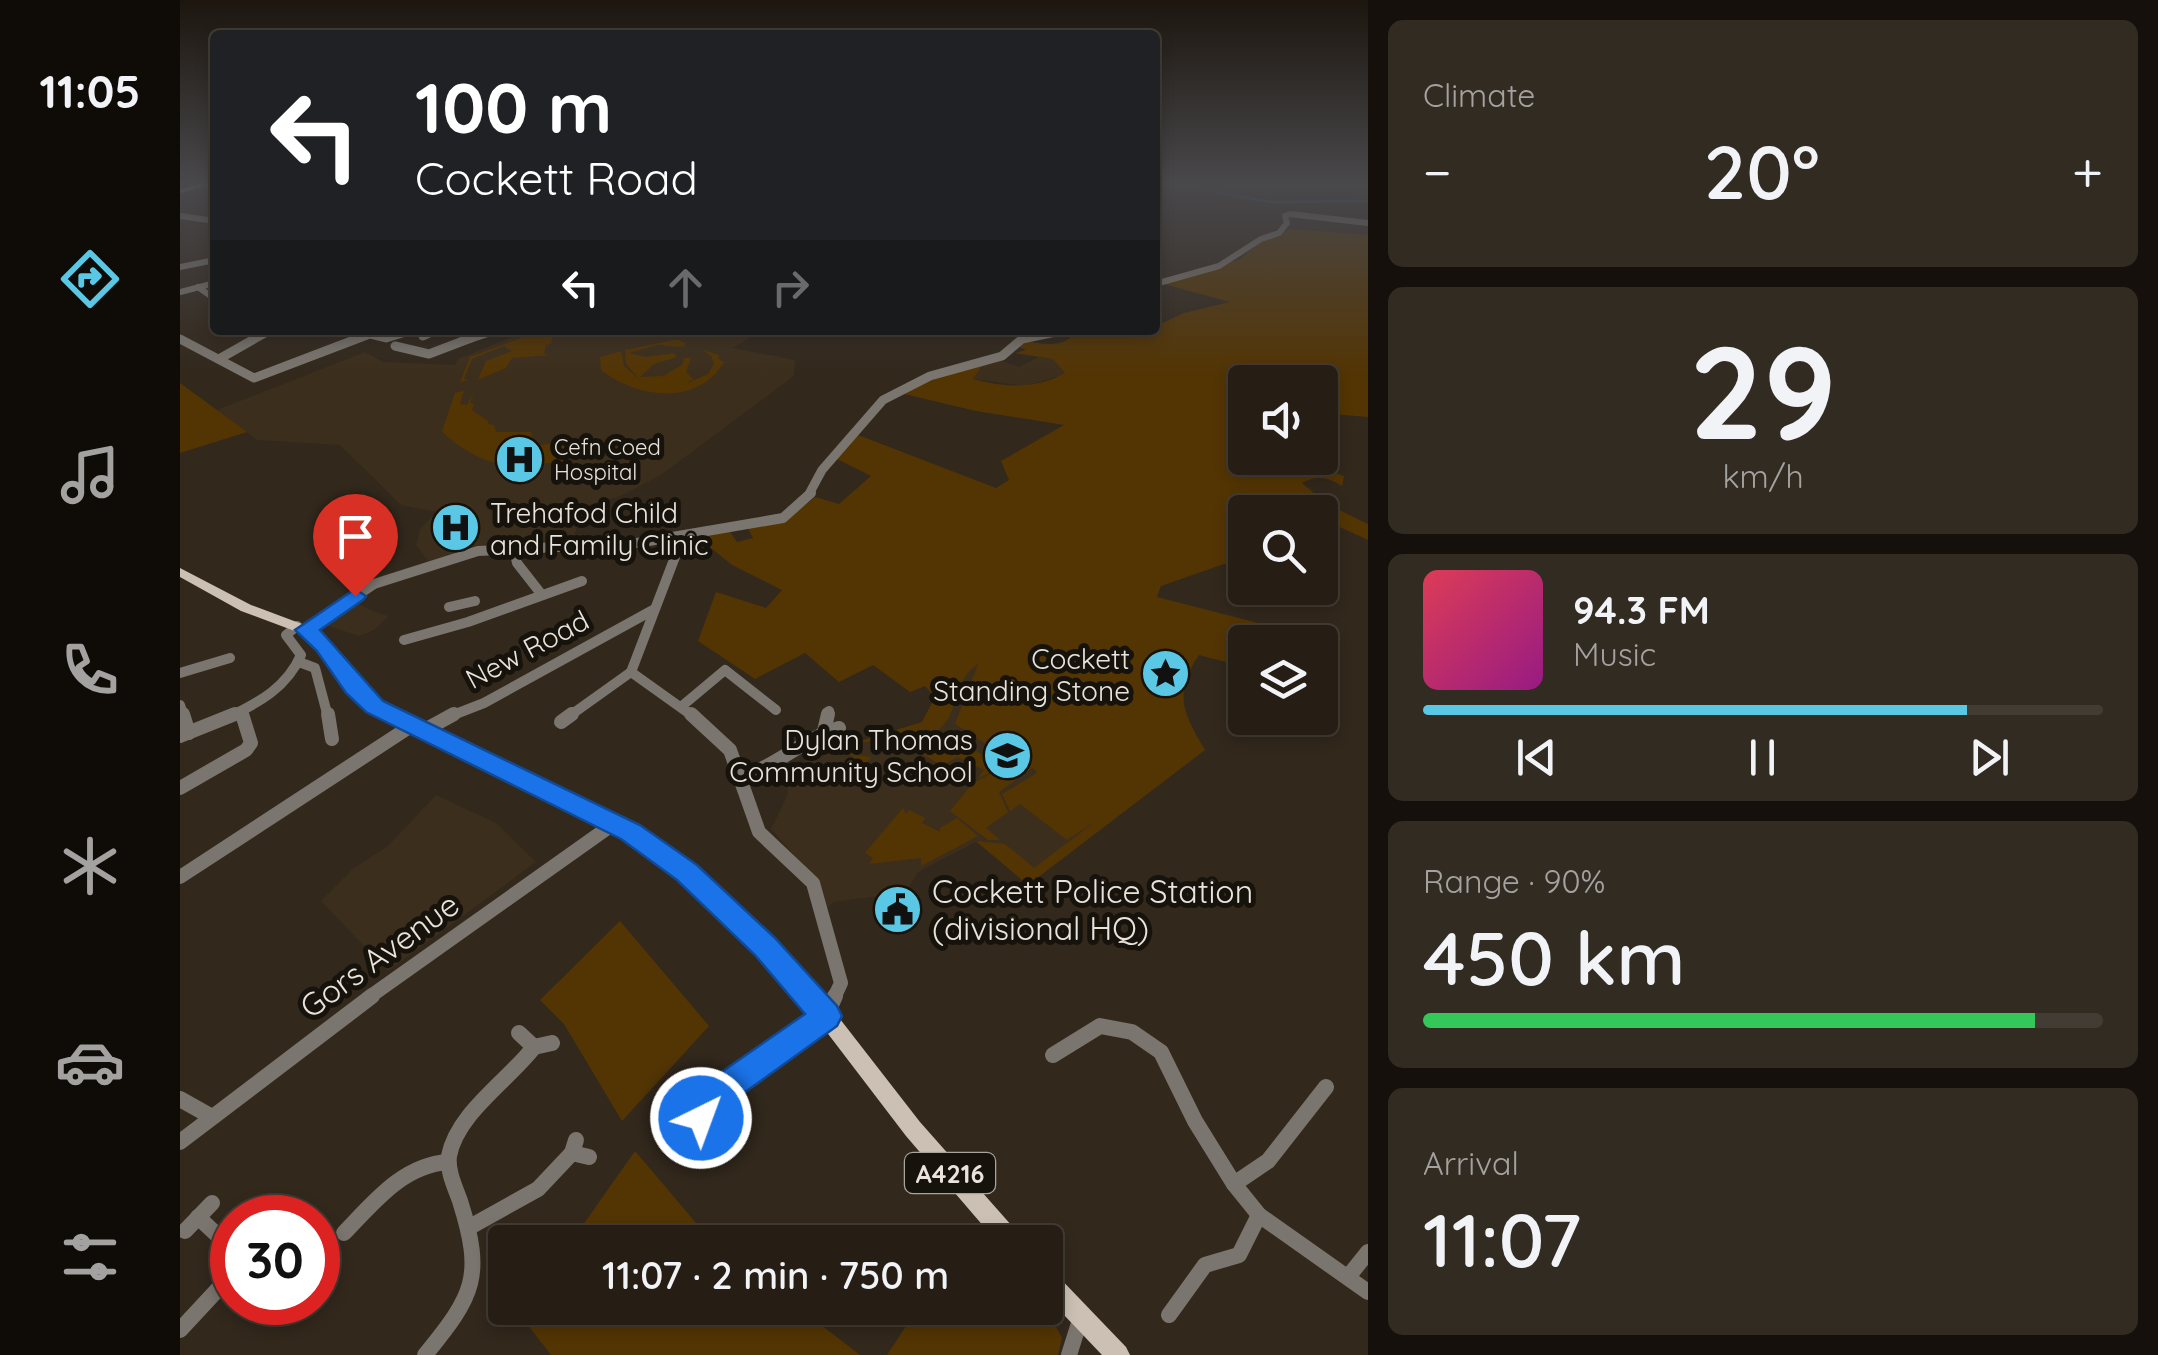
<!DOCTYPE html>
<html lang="en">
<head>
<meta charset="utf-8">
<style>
	body { margin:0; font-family:Quicksand,sans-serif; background:#322b22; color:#f1f3f6; height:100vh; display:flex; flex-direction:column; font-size:38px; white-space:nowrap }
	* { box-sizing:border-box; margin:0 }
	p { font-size:32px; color:#a4a2a0 }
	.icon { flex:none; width:55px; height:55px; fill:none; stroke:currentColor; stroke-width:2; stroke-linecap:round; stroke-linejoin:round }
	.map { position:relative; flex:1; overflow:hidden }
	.details { display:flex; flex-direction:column; gap:20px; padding:20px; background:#15100c; width:790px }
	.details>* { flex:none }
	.guide { position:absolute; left:30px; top:30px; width:950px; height:305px; border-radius:10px; box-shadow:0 5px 15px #0003,0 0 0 2px #423c34; background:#202124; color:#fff; overflow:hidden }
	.controls { position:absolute; left:1048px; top:365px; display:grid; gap:20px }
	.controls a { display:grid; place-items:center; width:110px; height:110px; border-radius:10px; background:#261e15; box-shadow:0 5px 15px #0003,0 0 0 2px #423c34; font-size:50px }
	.speed { position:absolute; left:30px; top:1195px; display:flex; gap:20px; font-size:50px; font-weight:700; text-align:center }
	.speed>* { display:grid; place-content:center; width:130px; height:130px; border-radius:50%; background:#261e15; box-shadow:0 5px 15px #0003,0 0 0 2px #423c34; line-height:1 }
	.speed .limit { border:15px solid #d22; background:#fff; color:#111 }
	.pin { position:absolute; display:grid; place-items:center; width:85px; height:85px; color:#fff; margin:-102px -42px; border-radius:50% 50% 50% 0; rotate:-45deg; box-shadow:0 0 10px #0007 }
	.pin .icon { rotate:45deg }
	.me { position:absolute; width:110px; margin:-55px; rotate:42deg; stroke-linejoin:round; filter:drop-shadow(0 0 8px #0008) }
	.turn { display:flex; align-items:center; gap:35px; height:210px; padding:0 40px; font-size:45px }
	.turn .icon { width:130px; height:130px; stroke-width:2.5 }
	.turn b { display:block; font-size:70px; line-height:85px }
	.lanes { display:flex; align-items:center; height:95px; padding:0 40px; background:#0003; justify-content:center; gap:50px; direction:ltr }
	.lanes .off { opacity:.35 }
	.big { font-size:75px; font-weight:600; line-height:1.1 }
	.details .tile { flex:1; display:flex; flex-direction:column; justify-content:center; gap:15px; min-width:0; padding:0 35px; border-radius:15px; background:#322b22 }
	.details .dial { align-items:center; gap:0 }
	.dial b { font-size:130px; line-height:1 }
	.song { display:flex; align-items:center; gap:30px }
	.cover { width:120px; height:120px; border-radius:15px; background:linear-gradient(135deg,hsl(350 70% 55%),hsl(310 70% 35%)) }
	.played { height:10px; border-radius:5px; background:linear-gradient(90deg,#5ac8e5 80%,#423c34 80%) }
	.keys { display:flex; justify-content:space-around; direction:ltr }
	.heat { display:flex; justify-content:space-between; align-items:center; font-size:55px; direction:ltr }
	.charge { height:15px; border-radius:8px; background:linear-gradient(90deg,#34c759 90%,#423c34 0) }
	.trip { position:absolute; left:308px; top:1225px; width:575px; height:100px; border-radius:10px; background:#261e15; box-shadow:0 5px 15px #0003,0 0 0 2px #423c34; font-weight:600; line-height:100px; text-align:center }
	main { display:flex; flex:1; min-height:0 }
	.tab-bar { display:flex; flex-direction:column; width:180px; justify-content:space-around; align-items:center; background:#0f0c08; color:#a4a2a0 }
	.tab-bar .icon { width:70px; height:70px }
	.tab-bar .current { color:#5ac8e5 }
	.tab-bar b { font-size:45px; color:#f1f3f6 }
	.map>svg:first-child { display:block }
</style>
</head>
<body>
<main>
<nav class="tab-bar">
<b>11:05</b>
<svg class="icon current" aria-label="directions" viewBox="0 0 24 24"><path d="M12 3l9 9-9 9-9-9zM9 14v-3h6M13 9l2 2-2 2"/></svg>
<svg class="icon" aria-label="music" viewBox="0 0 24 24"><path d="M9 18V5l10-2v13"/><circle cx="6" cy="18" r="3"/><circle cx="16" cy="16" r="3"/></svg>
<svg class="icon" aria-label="phone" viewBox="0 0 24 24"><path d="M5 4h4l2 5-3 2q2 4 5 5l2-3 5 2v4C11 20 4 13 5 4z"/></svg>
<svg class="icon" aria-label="climate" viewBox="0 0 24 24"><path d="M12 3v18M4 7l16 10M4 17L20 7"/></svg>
<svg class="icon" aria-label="car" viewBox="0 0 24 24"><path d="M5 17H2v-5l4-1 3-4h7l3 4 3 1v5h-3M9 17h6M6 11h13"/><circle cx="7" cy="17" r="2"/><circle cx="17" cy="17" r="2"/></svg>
<svg class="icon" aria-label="filters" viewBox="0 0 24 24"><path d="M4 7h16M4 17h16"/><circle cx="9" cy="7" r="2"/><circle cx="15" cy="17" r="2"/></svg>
</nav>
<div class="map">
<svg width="1188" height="1355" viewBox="0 0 1188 1355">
	<rect width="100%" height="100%" fill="#32281c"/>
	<!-- built -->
	<g fill="#3c2e1c">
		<polygon points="349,330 563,330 570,338 552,348 615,360 614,376 481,475 440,496 395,509 398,524 391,544 249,562 236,545 240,529 257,512 221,505 160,445 77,440 37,410 185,352 203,362 275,365 278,359"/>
		<polygon points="859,357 873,359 886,374 846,386 793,379 802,366 817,359 839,367"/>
		<polygon points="169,600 196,612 208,616 194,630 179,636 137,622"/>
		<polygon points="874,626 1026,645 1013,663 1004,693 1003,712 1025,750 848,885 796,842 738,872 729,887 715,894 653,902 648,908 639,883 591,829 607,796 608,784 625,761 763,716 777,684 794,665"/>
		<polygon points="256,795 316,823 356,862 208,971 141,901 174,868 208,846"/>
	</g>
	<!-- green -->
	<g fill="#533504">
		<path d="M1110,229l78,6v182l-48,-4v-31h-75v76h58l10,8 31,10 -2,10c-14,-9 -26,-11 -40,-3l25,21 41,20v16l-48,-22v-6h-75v39l-18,12 -66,23 -4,11 140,36 46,18 -64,-17 -10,8h-24v16l-11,6 -35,-9c-27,39 -15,59 6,95l-177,135 -52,-44 29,3 29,24 62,-47 -29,19 -47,-36 -10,7 -8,-17 32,-19 3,-3 -5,-4 -33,24 9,20 -22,16 14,12h-12l-38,-29 23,-28 40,-21 -58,-38 23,-60c-35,23 -8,65 -68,79l-8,-4 -49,4 -2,11 20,3 -9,13 -4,-2 5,-6 -26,-14 85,-26 13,-25 -10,-11 -15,6 -37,-27 -34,17 -34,-29 -50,26 -57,-38 18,-49 50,16 16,-18 -50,-25 -36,-29 32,-7 9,13 16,-4 -6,-12c26,-5 47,-9 68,-29l24,7 32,-28 -34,-17 21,-24 138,53 13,-8 -8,-19 63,-36 -88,-14 -72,-17 24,-15 54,-13 -9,13c32,9 64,10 92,-6l-12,-14 -38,-6 11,-3 -7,-3 5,-7c15,4 37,8 48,-4l-3,-6h55l13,5 47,-22 46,-11 -66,-18 76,-25 22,-18z"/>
		<polygon points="374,332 371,344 366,345 364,353 369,355 332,358 326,368 292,382 298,379 306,361 332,351 324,346 292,359 284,379 289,380 280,382 290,357 343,337"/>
		<path d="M498,339l8,5 -3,3 -25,-2 -29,8 17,4 28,-4 3,4 -23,7 -14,13 23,-1 19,-11 2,-7h7l-5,14 7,7 -8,5 23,-10 6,-10 -3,-8 -10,-7 18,6 -1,4 6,3c-26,45 -88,36 -123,8l-1,-13 21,-6 3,15 16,14 -14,-16 -1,-14z"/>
		<polygon points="0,383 67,432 0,453"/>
		<path d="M284,391l-4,13 7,1 7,-14 -4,12 4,1 -2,6 16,11v3l6,1 2,7h35l3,14 32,-5 -4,15 6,-7 14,-2 1,7c-12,11 -77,13 -94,7 -15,-5 -37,-18 -47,-30l13,-38z"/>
		<polygon points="775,737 821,767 797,779 804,770 777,757 762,766 739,752 742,750 731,748"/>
		<polygon points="723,808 726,814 729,810 745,818 742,823 760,832 760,828 777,818 798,836 741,866 741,858 689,864 693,858 685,853"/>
		<polygon points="440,921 529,1026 442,1121 384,1024 360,1000"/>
		<polygon points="455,1151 527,1236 535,1242 391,1242"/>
		<polygon points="865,1306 882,1338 878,1355 707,1355 738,1308"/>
		<polygon points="346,1308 619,1308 680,1355 371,1355 341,1316"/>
	</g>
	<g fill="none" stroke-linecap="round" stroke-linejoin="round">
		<!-- stream -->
		<polyline stroke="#245e6d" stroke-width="2.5" points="995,184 1091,202 1188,201"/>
		<!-- minor-far4 -->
		<g stroke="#7a756e" stroke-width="6">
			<polyline points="0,216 35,221"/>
			<polyline points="0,267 35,260"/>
			<polyline points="975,284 1039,266 1081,239 1099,233 1107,223 1105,216 1110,214 1188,223"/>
			<polyline points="18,287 35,299"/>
			<polyline points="0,292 35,283"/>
		</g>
		<!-- minor-far3 -->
		<g stroke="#7a756e" stroke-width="9">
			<polyline points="173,330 206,338 232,330"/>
			<polyline points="243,336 256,330"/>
			<polyline points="291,338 315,330"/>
			<polyline points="0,339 74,378 187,335"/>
			<polyline points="215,346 249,354 291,338 276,330"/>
			<polyline points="39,359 90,330"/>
			<polyline points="628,496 642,470 703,400 750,376 822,356 842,339 885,330"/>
		</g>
		<!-- minor-far2 -->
		<g stroke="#7a756e" stroke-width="10">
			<polyline points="503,536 451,672 514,717"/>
			<polyline points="334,550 337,563 362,595"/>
			<polyline points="269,607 295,601"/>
			<polyline points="125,630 194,584 298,551 457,543 603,518 631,493"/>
			<polyline points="224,640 288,622 402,581"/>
			<polyline points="119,662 135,668 148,717"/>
			<polyline points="0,673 50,658"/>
			<polyline points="0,705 4,717"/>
			<polyline points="502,706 545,670 596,710"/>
			<polyline points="61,712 63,717"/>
			<path d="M49,717c31,-15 58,-30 72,-62l-15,-20 11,-9"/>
			<polyline points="268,717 304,703 473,610"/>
			<polyline points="388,717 451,672"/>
			<polyline points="648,717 649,711"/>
		</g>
		<!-- minor-far1 -->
		<g stroke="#7a756e" stroke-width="14">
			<polyline points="3,714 9,733"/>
			<polyline points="148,714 152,739"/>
			<polyline points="511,714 550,750 579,832 633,883 661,983 654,998"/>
			<polyline points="381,722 392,714"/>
			<polyline points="243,731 274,714"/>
			<polyline points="644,731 648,714"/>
			<polyline points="0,736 55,714"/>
			<path d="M561,777c36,-11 62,-38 98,-49"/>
			<polyline points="0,788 66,750 71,743 62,714"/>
			<polyline points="0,877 231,726"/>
			<polyline points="188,998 436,822"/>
		</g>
		<!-- minor -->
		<g stroke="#7a756e" stroke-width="16">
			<polyline points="339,1033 354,1047 372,1043"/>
			<polyline points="873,1055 920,1026 952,1032 981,1052 1015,1121 1054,1184 1079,1215 1188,1292"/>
			<polyline points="0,1099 32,1117"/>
			<polyline points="396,1140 392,1153 409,1157"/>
			<polyline points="0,1142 192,996"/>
			<polyline points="539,1145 521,1118 525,1102 646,1016 655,996"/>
			<polyline points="528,1153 553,1137"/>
			<polyline points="1054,1184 1088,1161 1146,1087"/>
			<polyline points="18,1217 52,1249"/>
			<polyline points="288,1228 358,1189 392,1153"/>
			<polyline points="5,1231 32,1203"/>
			<path d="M164,1233c30,-31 59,-68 104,-71"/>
			<polyline points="1168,1277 1188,1252"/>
			<polyline points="98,1302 112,1315"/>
			<polyline points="989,1315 1025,1265 1059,1255 1079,1215"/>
			<polyline points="0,1330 52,1274"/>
			<path d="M245,1355c49,-60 59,-78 35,-154 -5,-14 -13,-30 -11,-45 8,-43 60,-76 85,-109"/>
			<polyline points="889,1355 901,1317"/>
		</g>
		<!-- major -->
		<g fill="#cbc0b3" fill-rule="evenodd">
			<polygon points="20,184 33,184 0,193 0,189"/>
			<polygon points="0,568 71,605 130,627 150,643 179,684 209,710 442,818 513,868 591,942 653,1010 740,1122 839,1234 842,1242 817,1242 726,1136 639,1022 579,952 501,878 430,826 199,716 169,690 140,649 120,633 61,611 0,577"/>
			<polygon points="865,1268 873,1271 946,1347 950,1355 922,1355 865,1295"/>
		</g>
	</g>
	<!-- sky -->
	<linearGradient id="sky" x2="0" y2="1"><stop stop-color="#1c160f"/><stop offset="0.49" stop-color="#49484b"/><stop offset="1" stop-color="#49484b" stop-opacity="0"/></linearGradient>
	<rect width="1188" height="374" fill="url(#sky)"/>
	<!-- route -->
	<polygon fill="#1a73e8" stroke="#114b97" stroke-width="2.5" points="175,589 186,596 183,600 140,630 203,701 460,825 517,865 595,938 657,1006 662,1016 657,1026 539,1111 533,1129 521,1133 510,1129 505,1118 514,1091 625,1014 575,955 497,880 441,839 186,712 166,693 137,651 115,630"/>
	<!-- icons -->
	<defs>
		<symbol id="hospital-disc" viewBox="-11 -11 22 22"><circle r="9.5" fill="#5ac8e5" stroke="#16120c"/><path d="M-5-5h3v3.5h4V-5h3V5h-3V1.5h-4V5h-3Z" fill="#111"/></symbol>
		<symbol id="sight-disc" viewBox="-11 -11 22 22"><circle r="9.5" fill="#5ac8e5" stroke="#16120c"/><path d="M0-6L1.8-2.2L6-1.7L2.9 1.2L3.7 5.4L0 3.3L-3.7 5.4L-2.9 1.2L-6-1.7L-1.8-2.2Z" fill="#111"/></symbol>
		<symbol id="school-disc" viewBox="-11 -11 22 22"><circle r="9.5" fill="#5ac8e5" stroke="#16120c"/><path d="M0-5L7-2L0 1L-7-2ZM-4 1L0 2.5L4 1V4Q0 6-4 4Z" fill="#111"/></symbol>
		<symbol id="civic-disc" viewBox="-11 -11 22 22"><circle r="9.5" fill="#5ac8e5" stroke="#16120c"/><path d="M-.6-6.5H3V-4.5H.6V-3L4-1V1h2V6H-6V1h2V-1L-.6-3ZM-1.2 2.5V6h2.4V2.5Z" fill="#111"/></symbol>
	</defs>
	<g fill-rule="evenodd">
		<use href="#hospital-disc" x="312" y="432" width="55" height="55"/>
		<use href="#hospital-disc" x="248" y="500" width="55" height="55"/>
		<use href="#sight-disc" x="958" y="646" width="55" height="55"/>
		<use href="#school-disc" x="800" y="728" width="55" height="55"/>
		<use href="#civic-disc" x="690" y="882" width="55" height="55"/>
	</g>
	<g text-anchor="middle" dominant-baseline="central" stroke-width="10" stroke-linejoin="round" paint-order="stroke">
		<!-- far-poi labels -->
		<g font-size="22" fill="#eae3db" stroke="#16120c" text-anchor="start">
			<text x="374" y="447">Cefn Coed<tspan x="374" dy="25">Hospital</tspan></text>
		</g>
		<!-- shield labels -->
		<rect fill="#16120c" stroke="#aaa49d" stroke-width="2.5" x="725" y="1153" width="90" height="40" rx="8"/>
		<g font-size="25" font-weight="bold" fill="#eae3db">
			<text x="770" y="1173">A4216</text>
		</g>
		<!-- poi labels -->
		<g font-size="28" fill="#eae3db" stroke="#16120c" text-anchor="end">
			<text x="310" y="512" text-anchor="start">Trehafod Child<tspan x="310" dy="32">and Family Clinic</tspan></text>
			<text x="950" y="658">Cockett<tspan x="950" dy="32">Standing Stone</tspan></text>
			<text x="793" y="739">Dylan Thomas<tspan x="793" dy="32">Community School</tspan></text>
		</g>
		<!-- street labels -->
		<g font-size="28" fill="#eae3db" stroke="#16120c">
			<text transform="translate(347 649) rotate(-28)">New Road</text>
		</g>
		<!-- near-poi labels -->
		<g font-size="32" fill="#eae3db" stroke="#16120c" text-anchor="start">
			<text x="752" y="891">Cockett Police Station<tspan x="752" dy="37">(divisional HQ)</tspan></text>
		</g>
		<!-- near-street labels -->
		<g font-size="32" fill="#eae3db" stroke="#16120c">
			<text transform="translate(199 955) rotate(-36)">Gors Avenue</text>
		</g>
	</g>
</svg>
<div class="controls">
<a><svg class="icon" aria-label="sound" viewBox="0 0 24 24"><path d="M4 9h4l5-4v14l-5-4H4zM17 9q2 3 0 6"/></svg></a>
<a><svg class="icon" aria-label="search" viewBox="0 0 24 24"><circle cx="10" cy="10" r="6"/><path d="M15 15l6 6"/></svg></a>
<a><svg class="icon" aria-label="layers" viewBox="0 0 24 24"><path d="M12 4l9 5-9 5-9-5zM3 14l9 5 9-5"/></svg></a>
</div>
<div class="speed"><div class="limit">30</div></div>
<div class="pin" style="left:175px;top:596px;background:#d93025"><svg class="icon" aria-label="arrive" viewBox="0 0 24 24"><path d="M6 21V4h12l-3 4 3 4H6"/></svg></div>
<svg class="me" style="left:521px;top:1118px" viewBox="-20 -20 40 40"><circle r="17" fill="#1a73e8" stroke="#fff" stroke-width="3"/><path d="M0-11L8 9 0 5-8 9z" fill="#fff"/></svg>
<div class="trip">11:07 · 2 min · 750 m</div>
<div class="guide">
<div class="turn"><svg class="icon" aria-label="left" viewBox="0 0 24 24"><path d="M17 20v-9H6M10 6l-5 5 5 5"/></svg><div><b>100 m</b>Cockett Road</div></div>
<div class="lanes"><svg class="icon" aria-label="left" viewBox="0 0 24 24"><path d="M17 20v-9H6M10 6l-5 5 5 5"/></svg><svg class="icon off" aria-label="ahead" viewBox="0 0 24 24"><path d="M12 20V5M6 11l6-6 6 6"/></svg><svg class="icon off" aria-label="right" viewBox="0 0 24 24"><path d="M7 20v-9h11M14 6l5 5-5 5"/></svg></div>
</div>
</div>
<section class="details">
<div class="tile"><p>Climate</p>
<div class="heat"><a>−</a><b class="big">20°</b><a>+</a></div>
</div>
<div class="tile dial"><b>29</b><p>km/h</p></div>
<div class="tile">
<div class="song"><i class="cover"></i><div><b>94.3 FM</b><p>Music</p></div></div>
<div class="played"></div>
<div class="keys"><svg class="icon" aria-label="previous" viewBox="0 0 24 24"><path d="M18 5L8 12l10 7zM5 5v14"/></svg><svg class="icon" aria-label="pause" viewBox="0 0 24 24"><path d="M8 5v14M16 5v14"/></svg><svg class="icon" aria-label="next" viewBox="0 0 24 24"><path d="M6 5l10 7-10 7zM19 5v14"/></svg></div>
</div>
<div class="tile"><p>Range · 90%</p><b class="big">450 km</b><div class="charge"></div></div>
<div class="tile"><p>Arrival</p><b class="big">11:07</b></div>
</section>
</main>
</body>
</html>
